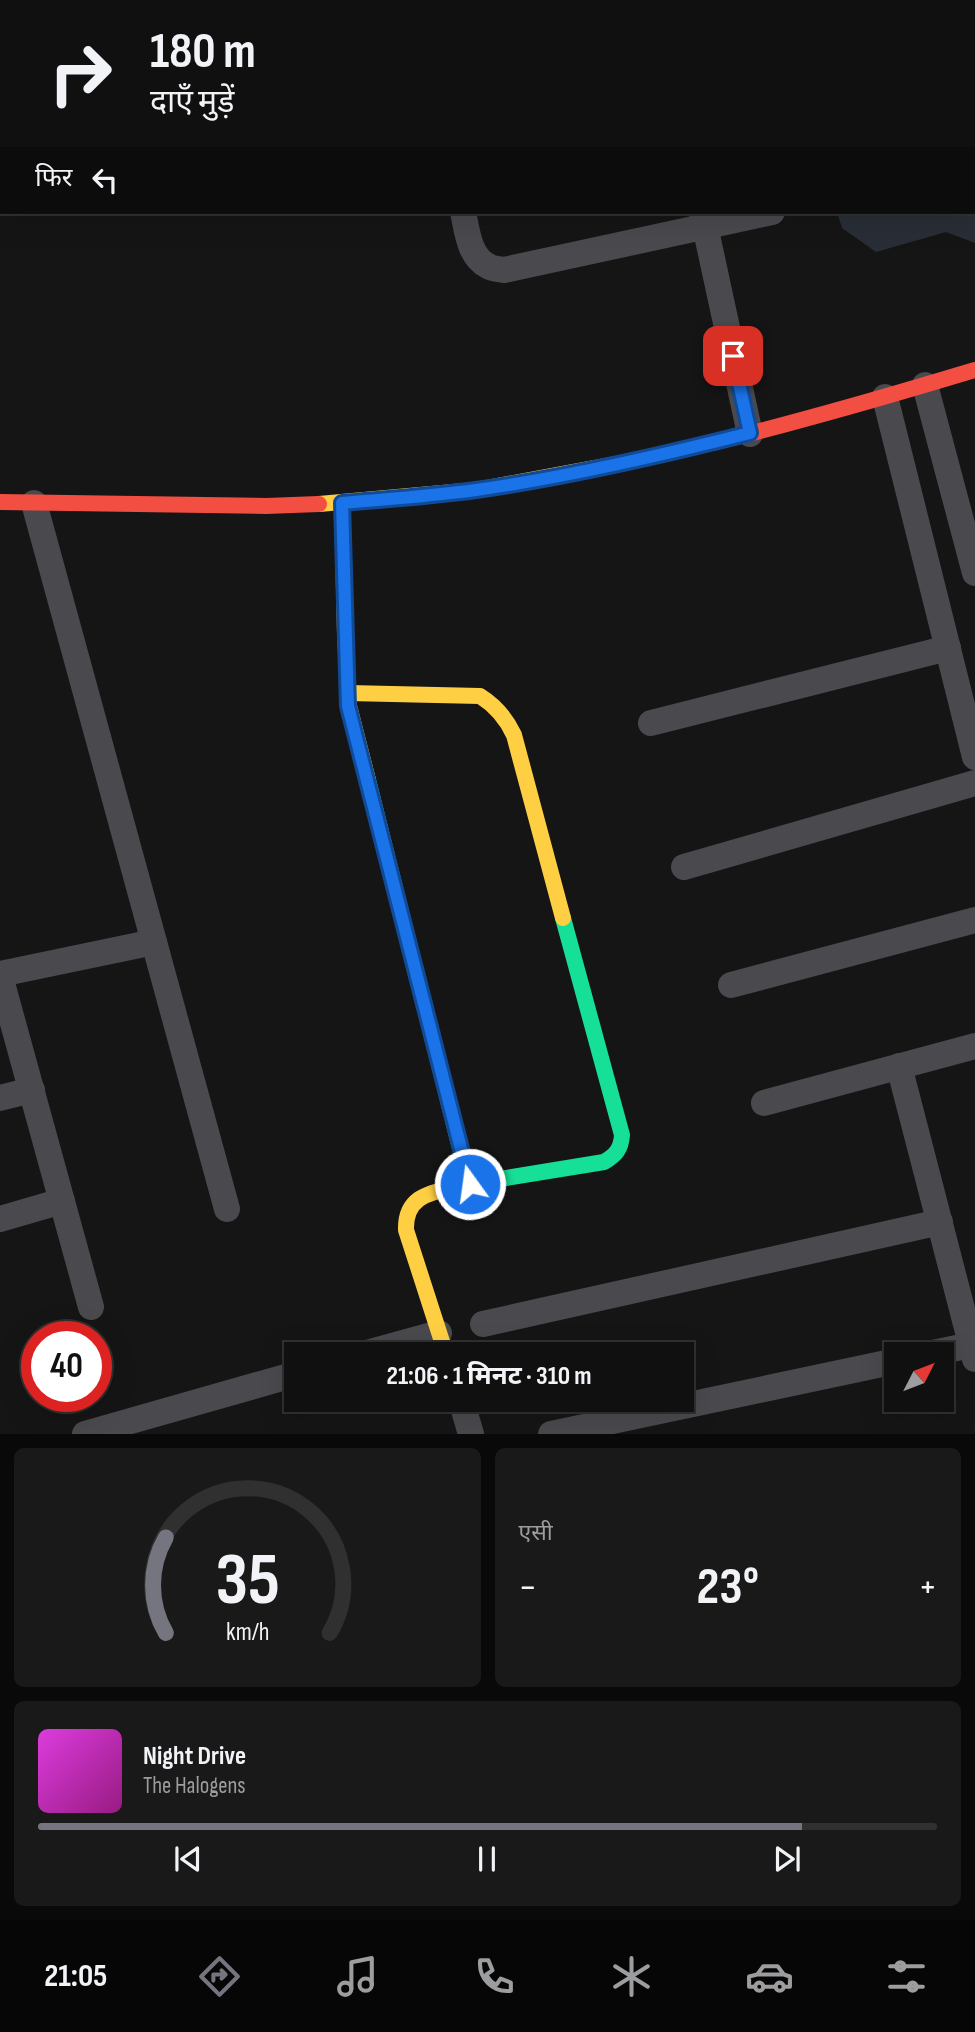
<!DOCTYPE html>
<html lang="hi">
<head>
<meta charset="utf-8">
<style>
	body { margin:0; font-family:"Sofia Sans Condensed","Noto Sans Devanagari",sans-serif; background:#191919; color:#f1f3f6; height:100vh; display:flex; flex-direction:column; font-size:26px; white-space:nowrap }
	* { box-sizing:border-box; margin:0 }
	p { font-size:23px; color:#9c9d9f }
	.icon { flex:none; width:38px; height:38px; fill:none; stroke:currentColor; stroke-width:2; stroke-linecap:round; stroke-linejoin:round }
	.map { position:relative; height:1434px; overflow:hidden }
	.drawer { display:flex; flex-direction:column; gap:14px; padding:14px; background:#090909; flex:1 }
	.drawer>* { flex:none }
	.top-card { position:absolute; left:0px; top:0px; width:976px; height:214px; box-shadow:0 7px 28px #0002,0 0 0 2px #303030; background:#101010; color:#f1f3f6; overflow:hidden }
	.needle { width:46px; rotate:48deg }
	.buttons { position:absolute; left:884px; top:1342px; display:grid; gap:14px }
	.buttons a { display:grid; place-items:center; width:70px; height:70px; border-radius:0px; background:#101010; box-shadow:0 7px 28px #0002,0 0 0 2px #303030; font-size:35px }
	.speed { position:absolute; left:21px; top:1321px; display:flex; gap:14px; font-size:35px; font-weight:700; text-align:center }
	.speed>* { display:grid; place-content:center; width:91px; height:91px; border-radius:50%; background:#101010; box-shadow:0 7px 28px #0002,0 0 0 2px #303030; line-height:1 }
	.speed .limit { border:10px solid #d22; background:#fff; color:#111 }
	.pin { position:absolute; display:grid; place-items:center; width:60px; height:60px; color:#fff; margin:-30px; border-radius:14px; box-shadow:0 4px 10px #0006 }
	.me { position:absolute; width:77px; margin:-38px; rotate:346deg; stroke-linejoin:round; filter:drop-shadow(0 0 5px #0008) }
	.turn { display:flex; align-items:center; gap:24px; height:147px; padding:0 35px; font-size:32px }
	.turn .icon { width:91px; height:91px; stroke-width:2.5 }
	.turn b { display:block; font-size:49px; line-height:60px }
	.then { display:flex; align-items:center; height:66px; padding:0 35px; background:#0003; gap:14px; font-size:26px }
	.big { font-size:52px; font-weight:700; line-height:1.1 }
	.drawer .card { flex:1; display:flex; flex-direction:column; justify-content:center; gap:10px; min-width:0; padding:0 24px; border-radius:10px; background:#191919 }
	.drawer .dial { align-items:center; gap:0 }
	.dial svg { height:182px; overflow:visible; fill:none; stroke:#303030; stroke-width:7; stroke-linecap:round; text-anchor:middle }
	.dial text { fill:#f1f3f6; stroke:none }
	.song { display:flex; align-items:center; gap:21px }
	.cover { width:84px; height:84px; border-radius:10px; background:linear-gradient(135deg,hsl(300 70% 55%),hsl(310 70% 35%)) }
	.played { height:7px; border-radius:4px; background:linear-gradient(90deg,#74757e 85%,#303030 85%) }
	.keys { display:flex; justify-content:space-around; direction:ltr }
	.heat { display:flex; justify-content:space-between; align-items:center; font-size:38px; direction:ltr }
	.drawer .tiles { flex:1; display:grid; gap:14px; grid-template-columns:1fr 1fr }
	.card:last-child { grid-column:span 2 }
	.trip { position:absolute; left:284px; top:1342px; width:410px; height:70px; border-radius:0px; background:#101010; box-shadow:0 7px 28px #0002,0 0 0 2px #303030; font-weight:700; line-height:70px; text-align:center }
	.dock { display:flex; height:112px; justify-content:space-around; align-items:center; background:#060606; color:#9c9d9f }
	.dock .icon { width:49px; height:49px }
	.dock .active { color:#74757e }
	.dock b { font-size:32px; color:#f1f3f6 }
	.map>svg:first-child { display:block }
</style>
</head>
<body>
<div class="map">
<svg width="975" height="1434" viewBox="0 0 975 1434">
	<rect width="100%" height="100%" fill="#151516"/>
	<!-- water -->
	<polygon fill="#292e36" points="790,0 975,0 975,243 946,232 876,252 842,228 837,212 975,212 975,2 791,2"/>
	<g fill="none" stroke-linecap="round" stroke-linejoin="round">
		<!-- street -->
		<g stroke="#4a4a4e" stroke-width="26">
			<polyline points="153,0 153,2"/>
			<polyline points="416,0 416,2"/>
			<polyline points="656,0 657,2"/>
			<polyline points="484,2 492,0"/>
			<path d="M463,212c4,18 6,45 25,54 4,3 11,3 16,4l268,-58"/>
			<polyline points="702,212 750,434"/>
			<polyline points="925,385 975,573"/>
			<polyline points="885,397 975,757"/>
			<polyline points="34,503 227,1209"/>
			<polyline points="651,723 948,648"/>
			<polyline points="684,867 975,783"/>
			<polyline points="0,974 154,942"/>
			<polyline points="0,976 91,1307"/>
			<polyline points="731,985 975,920"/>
			<polyline points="899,1066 975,1359"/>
			<polyline points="0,1098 32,1090"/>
			<polyline points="764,1103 975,1046"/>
			<polyline points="0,1219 62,1201"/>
			<polyline points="483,1324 940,1222"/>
			<polyline points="363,1354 439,1333"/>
			<polyline points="928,1354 971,1345"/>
			<polyline points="461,1400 471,1434"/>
			<polyline points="85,1434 296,1374"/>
			<polyline points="551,1434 896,1361"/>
		</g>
		<!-- fast -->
		<g stroke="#16e098" stroke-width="16">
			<polyline points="368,780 469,1184 452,1188"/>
			<path d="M469,1184l135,-22c12,-7 17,-13 18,-27l-59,-217"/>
		</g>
		<!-- slow -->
		<g stroke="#ffcf43" stroke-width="16">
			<polyline points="342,503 345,634 349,706 368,780"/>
			<polyline points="319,504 476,490 594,468"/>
			<path d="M348,693l132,3c16,10 26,22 34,39l49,183"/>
			<path d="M446,1354l-40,-124c-1,-31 20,-37 46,-42"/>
		</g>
		<!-- jam -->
		<g stroke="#f24e42" stroke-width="16">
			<path d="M594,468c129,-24 255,-60 381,-98"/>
			<polyline points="0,502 266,506 319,504"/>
		</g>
	</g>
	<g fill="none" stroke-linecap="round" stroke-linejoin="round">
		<defs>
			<path id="route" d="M470,1184l-122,-478 -6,-203c45,-4 90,-7 134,-13 92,-13 183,-34 274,-57l-17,-77"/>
		</defs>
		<!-- route casing -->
		<use href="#route" stroke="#114b97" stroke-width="18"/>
		<!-- route -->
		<use href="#route" stroke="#1a73e8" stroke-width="12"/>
	</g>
</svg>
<div class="buttons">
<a><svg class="needle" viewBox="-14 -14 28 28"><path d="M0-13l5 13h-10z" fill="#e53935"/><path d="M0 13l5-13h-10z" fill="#9c9d9f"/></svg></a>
</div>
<div class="speed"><div class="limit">40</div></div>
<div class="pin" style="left:733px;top:356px;background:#d93025"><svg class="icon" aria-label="arrive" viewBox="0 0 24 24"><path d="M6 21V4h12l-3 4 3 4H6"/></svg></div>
<svg class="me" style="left:470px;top:1184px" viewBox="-20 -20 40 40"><circle r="17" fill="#1a73e8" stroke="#fff" stroke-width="3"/><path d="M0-11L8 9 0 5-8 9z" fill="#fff"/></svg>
<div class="trip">21:06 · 1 मिनट · 310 m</div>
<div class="top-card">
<div class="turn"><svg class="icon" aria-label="right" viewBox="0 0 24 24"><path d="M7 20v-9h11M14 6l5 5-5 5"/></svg><div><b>180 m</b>दाएँ मुड़ें</div></div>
<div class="then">फिर<svg class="icon" aria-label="left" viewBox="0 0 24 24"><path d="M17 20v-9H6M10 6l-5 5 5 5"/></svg></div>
</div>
</div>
<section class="drawer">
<div class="tiles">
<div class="card dial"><svg viewBox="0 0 100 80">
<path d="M14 69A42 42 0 1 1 86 69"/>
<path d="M14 69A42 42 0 0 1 14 27" stroke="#74757e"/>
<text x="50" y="56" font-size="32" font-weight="700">35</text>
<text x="50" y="72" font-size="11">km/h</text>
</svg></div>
<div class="card"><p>एसी</p>
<div class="heat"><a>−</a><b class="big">23°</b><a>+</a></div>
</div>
<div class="card">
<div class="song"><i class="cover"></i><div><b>Night Drive</b><p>The Halogens</p></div></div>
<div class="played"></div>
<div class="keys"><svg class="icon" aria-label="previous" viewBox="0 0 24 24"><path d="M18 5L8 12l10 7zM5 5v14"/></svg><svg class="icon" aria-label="pause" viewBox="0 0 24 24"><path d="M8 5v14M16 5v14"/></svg><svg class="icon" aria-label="next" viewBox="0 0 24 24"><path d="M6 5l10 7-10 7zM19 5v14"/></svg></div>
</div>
</div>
</section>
<nav class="dock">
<b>21:05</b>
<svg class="icon active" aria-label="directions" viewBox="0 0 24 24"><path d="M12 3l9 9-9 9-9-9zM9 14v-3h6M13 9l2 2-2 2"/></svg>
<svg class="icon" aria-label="music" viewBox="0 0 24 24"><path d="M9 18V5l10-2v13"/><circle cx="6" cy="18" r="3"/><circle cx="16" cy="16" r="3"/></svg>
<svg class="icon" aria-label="phone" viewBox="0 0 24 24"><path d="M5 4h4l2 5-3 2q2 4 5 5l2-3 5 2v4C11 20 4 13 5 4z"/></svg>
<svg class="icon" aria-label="climate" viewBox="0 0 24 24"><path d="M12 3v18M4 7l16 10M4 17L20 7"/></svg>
<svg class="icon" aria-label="car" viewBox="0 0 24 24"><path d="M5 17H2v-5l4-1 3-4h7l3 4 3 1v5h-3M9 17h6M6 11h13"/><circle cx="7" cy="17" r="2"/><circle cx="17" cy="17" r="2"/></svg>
<svg class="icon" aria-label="filters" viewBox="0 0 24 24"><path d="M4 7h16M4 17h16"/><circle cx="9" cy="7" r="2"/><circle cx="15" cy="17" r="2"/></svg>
</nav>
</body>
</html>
